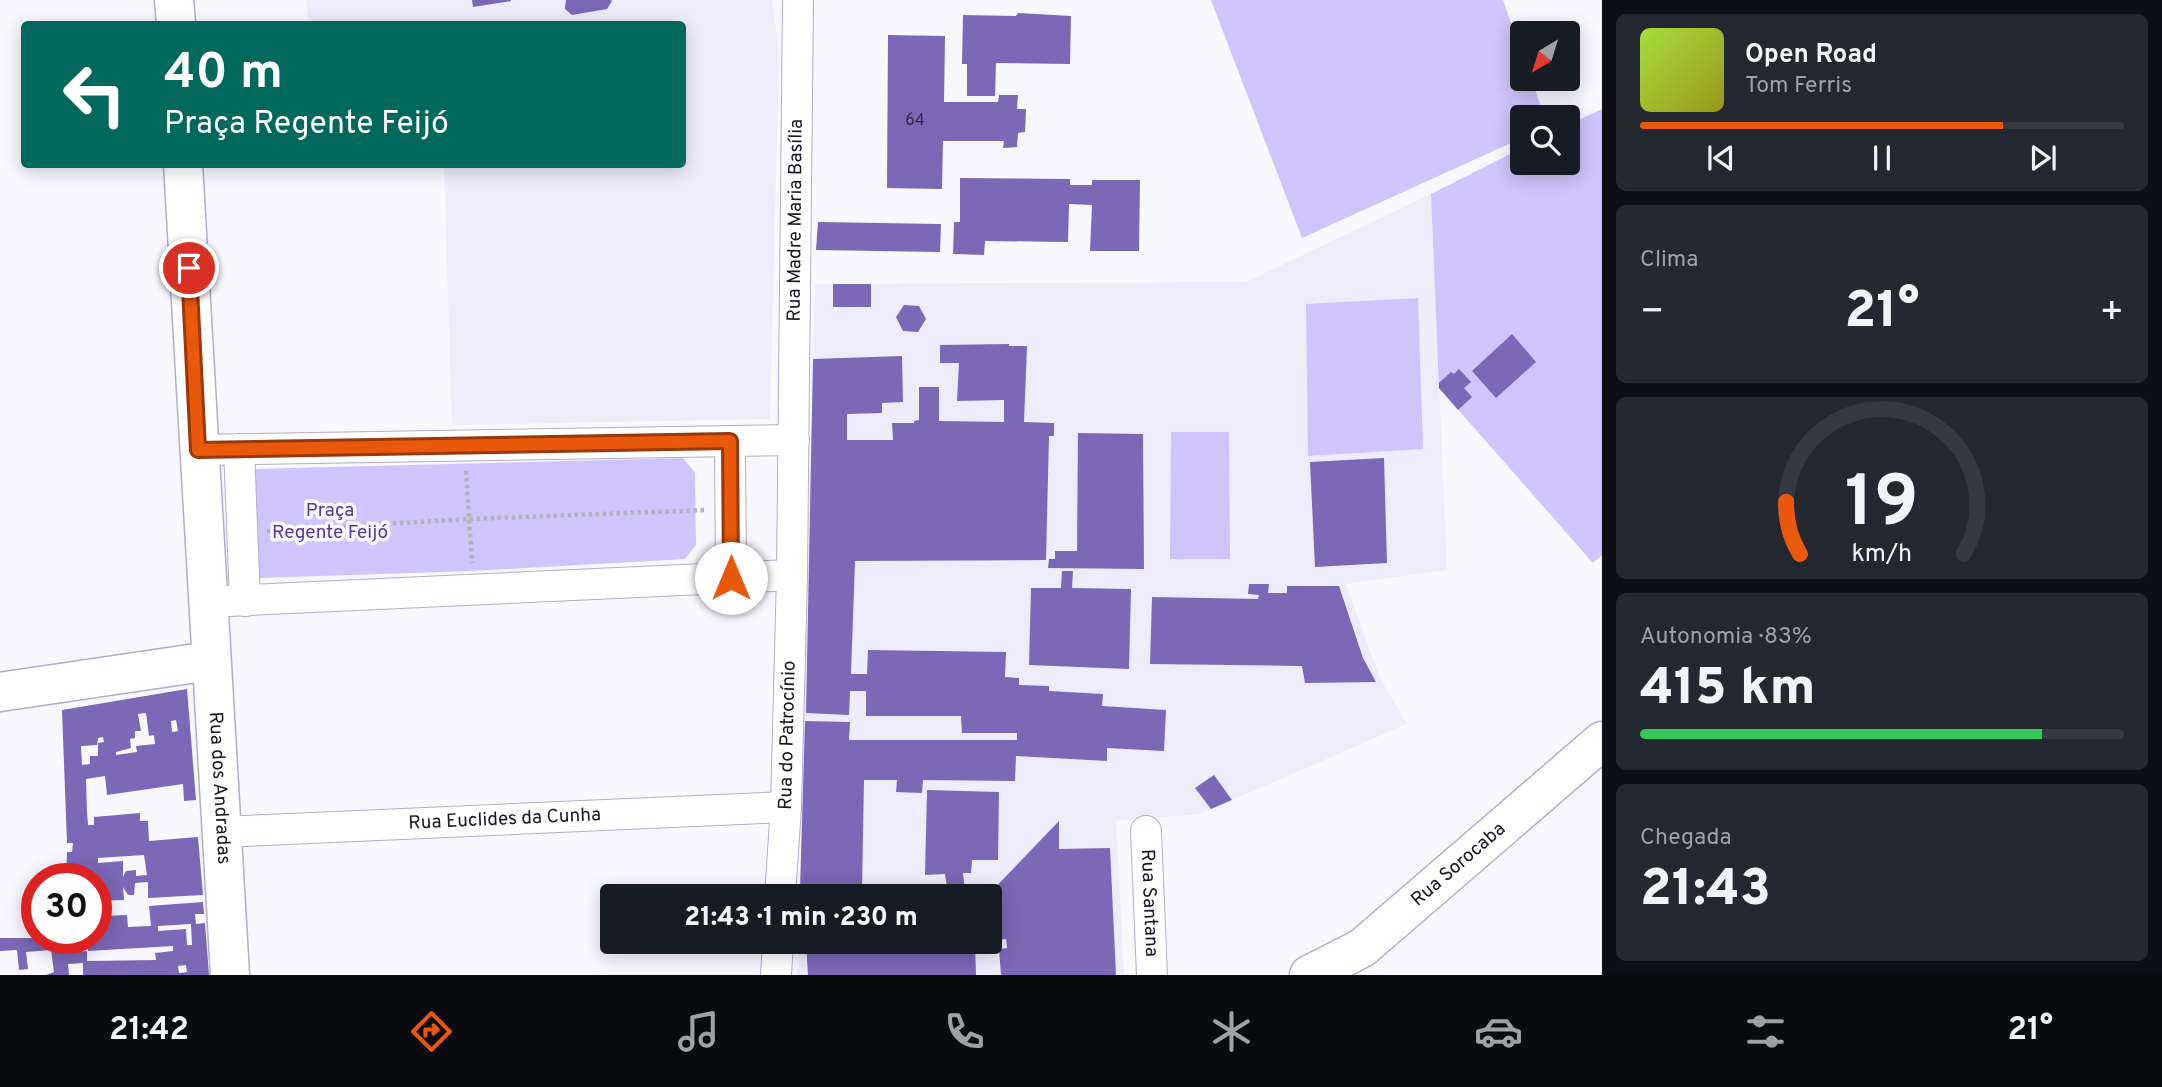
<!DOCTYPE html>
<html lang="pt">
<head>
<meta charset="utf-8">
<style>
	body { margin:0; font-family:Overpass,sans-serif; background:#242831; color:#f1f3f6; height:100vh; display:flex; flex-direction:column; font-size:26px; white-space:nowrap }
	* { box-sizing:border-box; margin:0 }
	p { font-size:23px; color:#9ea1a6 }
	.icon { flex:none; width:38px; height:38px; fill:none; stroke:currentColor; stroke-width:2; stroke-linecap:round; stroke-linejoin:round }
	.map { position:relative; flex:1; overflow:hidden }
	.side { display:flex; flex-direction:column; gap:14px; padding:14px; background:#0d0f14; width:560px }
	.side>* { flex:none }
	.top-card { position:absolute; left:21px; top:21px; width:665px; height:147px; border-radius:7px; box-shadow:0 4px 18px #0003; background:#00695c; color:#fff; overflow:hidden }
	.needle { width:46px; rotate:218deg }
	.fabs { position:absolute; left:1510px; top:21px; display:grid; gap:14px }
	.fabs a { display:grid; place-items:center; width:70px; height:70px; border-radius:7px; background:#171b24; box-shadow:0 4px 18px #0003; font-size:35px }
	.speed { position:absolute; left:21px; top:863px; display:flex; gap:14px; font-size:35px; font-weight:700; text-align:center }
	.speed>* { display:grid; place-content:center; width:91px; height:91px; border-radius:50%; background:#171b24; box-shadow:0 4px 18px #0003; line-height:1 }
	.speed .limit { border:10px solid #d22; background:#fff; color:#111 }
	.pin { position:absolute; display:grid; place-items:center; width:60px; height:60px; color:#fff; margin:-30px; border:4px solid #fff; border-radius:50%; box-shadow:0 2px 7px #0007 }
	.me { position:absolute; width:77px; margin:-38px; rotate:0deg; stroke-linejoin:round; filter:drop-shadow(0 0 5px #0008) }
	.turn { display:flex; align-items:center; gap:24px; height:147px; padding:0 28px; font-size:32px }
	.turn .icon { width:91px; height:91px; stroke-width:2.5 }
	.turn b { display:block; font-size:49px; line-height:60px }
	.big { font-size:52px; font-weight:800; line-height:1.1 }
	.side .card { flex:1; display:flex; flex-direction:column; justify-content:center; gap:10px; min-width:0; padding:0 24px; border-radius:10px; background:#242831 }
	.side .dial { align-items:center; gap:0 }
	.dial svg { height:182px; overflow:visible; fill:none; stroke:#363941; stroke-width:7; stroke-linecap:round; text-anchor:middle }
	.dial text { fill:#f1f3f6; stroke:none }
	.song { display:flex; align-items:center; gap:21px }
	.cover { width:84px; height:84px; border-radius:10px; background:linear-gradient(135deg,hsl(80 70% 55%),hsl(60 70% 35%)) }
	.played { height:7px; border-radius:4px; background:linear-gradient(90deg,#ea580c 75%,#363941 75%) }
	.keys { display:flex; justify-content:space-around; direction:ltr }
	.heat { display:flex; justify-content:space-between; align-items:center; font-size:38px; direction:ltr }
	.charge { height:10px; border-radius:5px; background:linear-gradient(90deg,#34c759 83%,#363941 0) }
	.trip { position:absolute; left:600px; top:884px; width:402px; height:70px; border-radius:7px; background:#171b24; box-shadow:0 4px 18px #0003; font-weight:800; line-height:70px; text-align:center }
	.tabs { display:flex; height:112px; justify-content:space-around; align-items:center; background:#090b0e; color:#9ea1a6 }
	.tabs .icon { width:49px; height:49px }
	.tabs .current { color:#ea580c }
	.tabs b { font-size:32px; color:#f1f3f6 }
	main { display:flex; flex:1; min-height:0 }
	.map>svg:first-child { display:block }
</style>
</head>
<body>
<main>
<div class="map">
<svg width="1602" height="975" viewBox="0 0 1602 975">
	<rect width="100%" height="100%" fill="#f8f7fe"/>
	<!-- built -->
	<g fill="#eeebfb">
		<polygon points="306,0 772,0 779,51 770,419 452,425 444,165 682,164 682,24 309,24"/>
		<polygon points="1431,194 1447,570 1346,584 1380,678 1407,724 1200,814 1116,821 1124,975 797,975 798,942 990,942 990,896 800,896 815,284 1246,282"/>
	</g>
	<!-- green -->
	<g fill="#cfc4fb">
		<polygon points="1211,0 1503,0 1522,54 1522,79 1531,79 1545,117 1522,117 1522,138 1302,238"/>
		<polygon points="1602,109 1602,555 1593,563 1439,388 1431,194 1522,148 1522,163 1568,163 1568,125"/>
		<polygon points="1418,298 1423,449 1308,456 1306,304"/>
		<polygon points="1171,432 1229,432 1230,559 1170,559"/>
		<polygon points="683,458 695,473 696,545 685,559 472,571 259,578 253,571 254,469"/>
	</g>
	<!-- building -->
	<g fill="#7b68b6" fill-rule="evenodd">
		<polygon points="472,0 511,0 511,1 473,7"/>
		<polygon points="566,0 611,0 612,1 607,9 572,15 565,9"/>
		<polygon points="1018,13 1071,16 1070,64 996,63 995,96 967,96 967,64 962,64 963,15 1016,16"/>
		<polygon points="888,35 945,36 944,102 998,102 999,95 1018,95 1017,109 1026,109 1025,132 1018,133 1017,147 1003,148 1004,141 943,141 942,189 887,188"/>
		<polygon points="960,178 1070,179 1070,185 1092,185 1092,180 1140,180 1139,251 1090,251 1092,205 1069,204 1068,242 985,241 984,255 953,254 954,222 960,222"/>
		<polygon points="818,222 941,224 940,252 816,250"/>
		<rect x="833" y="284" width="38" height="23"/>
		<polygon points="904,305 919,306 926,319 918,332 903,331 896,317"/>
		<polygon points="1512,334 1536,362 1496,398 1472,371"/>
		<polygon points="1009,344 1009,346 1027,346 1024,422 1054,423 1054,436 1049,436 1046,560 855,561 851,674 867,674 868,650 1006,652 1005,677 1019,678 1019,685 1049,686 1049,691 1103,694 1102,706 1166,710 1164,751 1107,748 1107,761 1016,756 1015,781 923,780 922,793 896,792 897,780 864,780 862,890 800,890 805,721 850,722 849,740 1017,740 1017,733 962,733 961,716 866,716 866,691 850,691 849,715 806,713 813,359 902,356 903,402 882,403 882,413 847,414 847,440 893,440 892,423 914,423 914,421 919,420 919,387 939,387 939,421 1004,422 1004,400 957,401 959,363 940,363 940,345"/>
		<polygon points="1459,369 1471,382 1464,388 1472,397 1458,410 1439,388 1439,383 1451,372 1454,374"/>
		<polygon points="1078,433 1143,434 1144,569 1048,568 1049,559 1055,559 1055,551 1077,551"/>
		<polygon points="1384,458 1387,563 1315,567 1310,462"/>
		<polygon points="1062,571 1073,571 1072,588 1131,589 1129,669 1029,665 1031,588 1061,588"/>
		<polygon points="1249,584 1269,584 1268,593 1287,593 1287,586 1339,586 1363,658 1376,682 1305,683 1302,666 1150,664 1152,597 1258,599 1259,595 1248,594"/>
		<path d="M187,689l9,111 -12,1 -1,-17 -76,11 -2,-19 -19,3 1,33 1,13h6v-8l46,-4v8h8l1,20 49,-4 5,58 -55,3v-16l-13,1 -1,12h-6l-5,-8 1,13 -28,1v-23h-30l1,-26h5l1,-9h-6l-5,-133zM146,713l3,23 5,-1 1,9 -19,2 1,6 -21,3v-3l15,-4 -1,-9 5,-1v-7h6l-3,-17zM176,720l2,11 -6,1 -1,-11zM103,737l1,5 -6,1v13h-8v8l-8,1 -1,-19 16,-1 1,-7zM144,855l3,20 -11,1v-6l-10,1 -3,6v-16l-25,2v-5z"/>
		<polygon points="1214,775 1232,800 1211,809 1195,788"/>
		<polygon points="927,790 999,792 998,860 972,860 971,873 963,873 965,891 948,894 945,874 925,875"/>
		<polygon points="1059,821 1059,849 1110,848 1116,975 1001,975 999,949 1007,948 1006,939 999,940 997,896 987,896"/>
		<path d="M203,902l1,12h-9l1,10 9,-1 4,52h-126v-12l-15,1 1,11h-23l8,-3 -3,-22 -25,2 2,17 -9,1 -2,-20 -17,1v-13h69v14l18,-1v10l69,-1 -1,-7 18,-2v-5l-85,5 -1,-13h9v-9l8,-1 -1,-12 24,-1 1,12 23,-1 -2,-20zM191,924l1,21h-5l-1,-16 -28,2v-5zM186,965l1,7 -8,1 -1,-7z"/>
		<polygon points="806,942 975,942 976,975 808,975"/>
	</g>
	<g fill="none" stroke-linecap="round" stroke-linejoin="round">
		<defs>
			<g id="minor">
				<polyline points="730,441 731,578"/>
				<polyline points="239,449 245,601"/>
				<polyline points="198,450 794,440"/>
				<polyline points="207,602 792,575"/>
				<path id="s1" d="M1146,831l6,144"/>
				<path id="s2" d="M221,832l565,-25"/>
				<path id="s3" d="M780,896l6,-89 6,-232 6,-575"/>
				<polyline points="776,975 778,942"/>
			</g>
			<g id="major">
				<polyline points="174,0 176,24"/>
				<path id="s4" d="M183,164l47,811"/>
				<polyline points="0,692 210,661"/>
				<path id="s5" d="M1309,975l53,-27 240,-207"/>
			</g>
		</defs>
		<!-- minor casing -->
		<use href="#minor" stroke="#b2adcc" stroke-width="32"/>
		<!-- major casing -->
		<use href="#major" stroke="#b2adcc" stroke-width="41"/>
		<!-- path -->
		<g stroke="#b4b3bb" stroke-width="4.5" stroke-dasharray="3.5 3.5" stroke-linecap="butt">
			<polyline points="466,471 472,563"/>
			<polyline points="267,531 469,519 706,510"/>
		</g>
		<!-- minor -->
		<use href="#minor" stroke="#fff" stroke-width="30"/>
		<!-- major -->
		<use href="#major" stroke="#fff" stroke-width="38"/>
	</g>
	<g fill="none" stroke-linecap="round" stroke-linejoin="round">
		<defs>
			<polyline id="route" points="189,268 198,450 730,441 731,578"/>
		</defs>
		<!-- route casing -->
		<use href="#route" stroke="#983908" stroke-width="18"/>
		<!-- route -->
		<use href="#route" stroke="#ea580c" stroke-width="12"/>
	</g>
	<g text-anchor="middle" dominant-baseline="central" stroke-width="7" stroke-linejoin="round" paint-order="stroke">
		<!-- number labels -->
		<g font-size="16" fill="#312a46">
			<text x="915" y="121">64</text>
		</g>
		<!-- street labels -->
		<g font-size="19" fill="#181621" stroke="#f8f7fe">
			<text stroke="none"><textPath href="#s3" startOffset="676">Rua Madre Maria Basília</textPath></text>
			<text stroke="none"><textPath href="#s3" startOffset="161">Rua do Patrocínio</textPath></text>
			<text stroke="none"><textPath href="#s4" startOffset="625">Rua dos Andradas</textPath></text>
			<text stroke="none"><textPath href="#s2" startOffset="284">Rua Euclides da Cunha</textPath></text>
			<text stroke="none"><textPath href="#s5" startOffset="187">Rua Sorocaba</textPath></text>
			<text stroke="none"><textPath href="#s1" startOffset="72">Rua Santana</textPath></text>
		</g>
		<!-- park labels -->
		<g font-size="19" fill="#563896" stroke="#f8f7fe">
			<text x="330" y="511">Praça<tspan x="330" dy="22">Regente Feijó</tspan></text>
		</g>
	</g>
</svg>
<div class="fabs">
<a><svg class="needle" viewBox="-14 -14 28 28"><path d="M0-13l5 13h-10z" fill="#e53935"/><path d="M0 13l5-13h-10z" fill="#9ea1a6"/></svg></a>
<a><svg class="icon" aria-label="search" viewBox="0 0 24 24"><circle cx="10" cy="10" r="6"/><path d="M15 15l6 6"/></svg></a>
</div>
<div class="speed"><div class="limit">30</div></div>
<div class="pin" style="left:189px;top:268px;background:#d93025"><svg class="icon" aria-label="arrive" viewBox="0 0 24 24"><path d="M6 21V4h12l-3 4 3 4H6"/></svg></div>
<svg class="me" style="left:731px;top:578px" viewBox="-20 -20 40 40"><circle r="19" fill="#fff"/><path d="M0-13L10 11 0 6-10 11z" fill="#ea580c"/></svg>
<div class="trip">21:43 · 1 min · 230 m</div>
<div class="top-card">
<div class="turn"><svg class="icon" aria-label="left" viewBox="0 0 24 24"><path d="M17 20v-9H6M10 6l-5 5 5 5"/></svg><div><b>40 m</b>Praça Regente Feijó</div></div>
</div>
</div>
<section class="side">
<div class="card">
<div class="song"><i class="cover"></i><div><b>Open Road</b><p>Tom Ferris</p></div></div>
<div class="played"></div>
<div class="keys"><svg class="icon" aria-label="previous" viewBox="0 0 24 24"><path d="M18 5L8 12l10 7zM5 5v14"/></svg><svg class="icon" aria-label="pause" viewBox="0 0 24 24"><path d="M8 5v14M16 5v14"/></svg><svg class="icon" aria-label="next" viewBox="0 0 24 24"><path d="M6 5l10 7-10 7zM19 5v14"/></svg></div>
</div>
<div class="card"><p>Clima</p>
<div class="heat"><a>−</a><b class="big">21°</b><a>+</a></div>
</div>
<div class="card dial"><svg viewBox="0 0 100 80">
<path d="M14 69A42 42 0 1 1 86 69"/>
<path d="M14 69A42 42 0 0 1 8 46" stroke="#ea580c"/>
<text x="50" y="56" font-size="32" font-weight="700">19</text>
<text x="50" y="72" font-size="11">km/h</text>
</svg></div>
<div class="card"><p>Autonomia · 83%</p><b class="big">415 km</b><div class="charge"></div></div>
<div class="card"><p>Chegada</p><b class="big">21:43</b></div>
</section>
</main>
<nav class="tabs">
<b>21:42</b>
<svg class="icon current" aria-label="directions" viewBox="0 0 24 24"><path d="M12 3l9 9-9 9-9-9zM9 14v-3h6M13 9l2 2-2 2"/></svg>
<svg class="icon" aria-label="music" viewBox="0 0 24 24"><path d="M9 18V5l10-2v13"/><circle cx="6" cy="18" r="3"/><circle cx="16" cy="16" r="3"/></svg>
<svg class="icon" aria-label="phone" viewBox="0 0 24 24"><path d="M5 4h4l2 5-3 2q2 4 5 5l2-3 5 2v4C11 20 4 13 5 4z"/></svg>
<svg class="icon" aria-label="climate" viewBox="0 0 24 24"><path d="M12 3v18M4 7l16 10M4 17L20 7"/></svg>
<svg class="icon" aria-label="car" viewBox="0 0 24 24"><path d="M5 17H2v-5l4-1 3-4h7l3 4 3 1v5h-3M9 17h6M6 11h13"/><circle cx="7" cy="17" r="2"/><circle cx="17" cy="17" r="2"/></svg>
<svg class="icon" aria-label="filters" viewBox="0 0 24 24"><path d="M4 7h16M4 17h16"/><circle cx="9" cy="7" r="2"/><circle cx="15" cy="17" r="2"/></svg>
<b>21°</b>
</nav>
</body>
</html>
